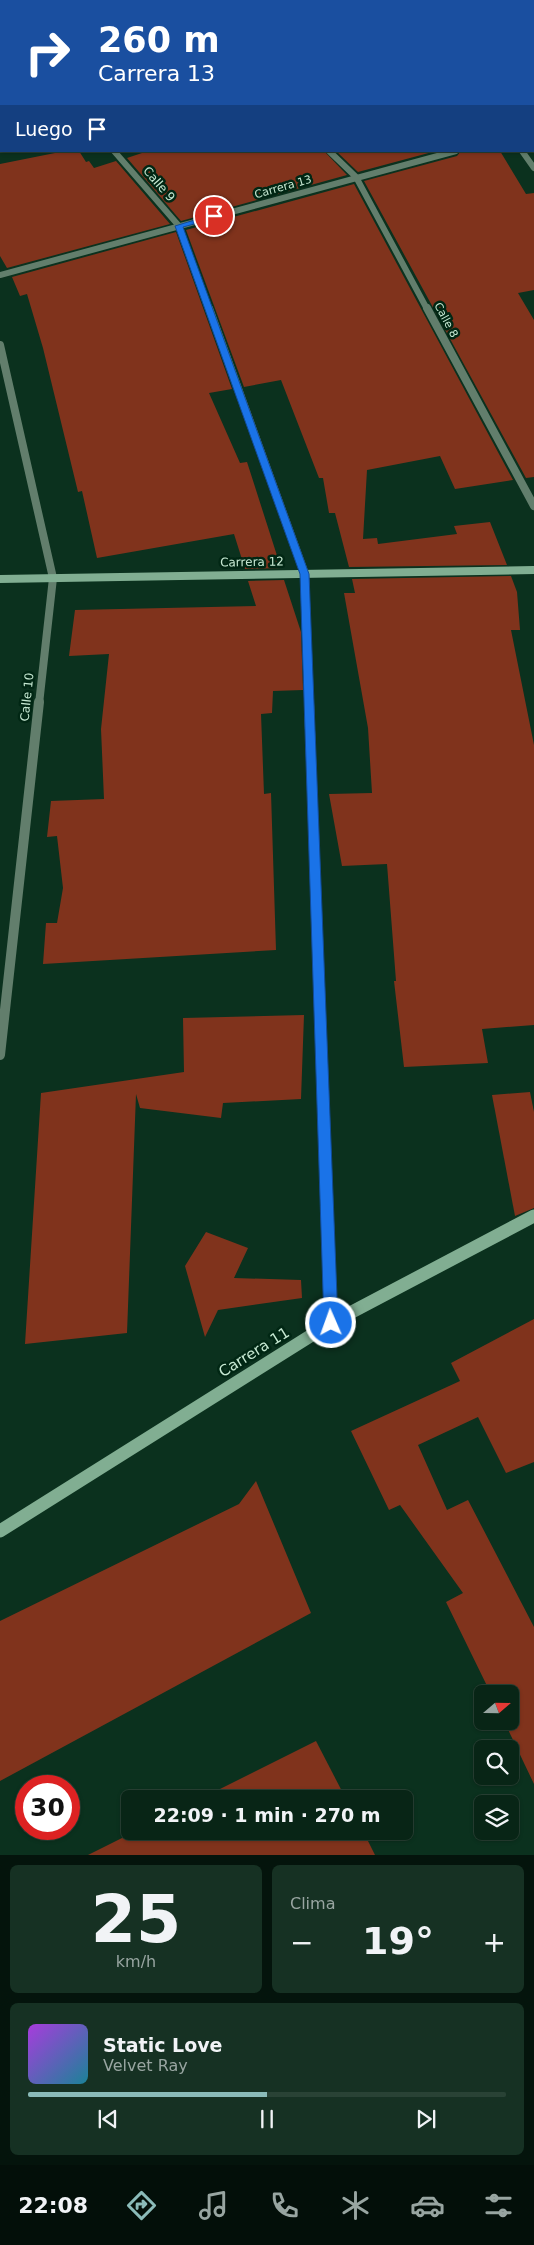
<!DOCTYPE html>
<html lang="es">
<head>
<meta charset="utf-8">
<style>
	body { margin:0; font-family:"DejaVu Sans",sans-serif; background:#163123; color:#f1f3f6; height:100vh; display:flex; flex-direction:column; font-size:19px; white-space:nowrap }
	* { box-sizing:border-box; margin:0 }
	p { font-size:16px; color:#98a5a1 }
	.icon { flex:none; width:28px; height:28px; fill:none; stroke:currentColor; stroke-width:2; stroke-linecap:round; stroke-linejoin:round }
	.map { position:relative; height:1855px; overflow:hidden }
	.details { display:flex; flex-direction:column; gap:10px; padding:10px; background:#04140c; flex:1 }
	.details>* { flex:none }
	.top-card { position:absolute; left:0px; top:0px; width:535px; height:152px; box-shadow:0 1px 4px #0004,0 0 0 1px #294235; background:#1a4fa0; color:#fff; overflow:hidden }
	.needle { width:32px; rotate:70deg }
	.buttons { position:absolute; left:474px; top:1685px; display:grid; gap:10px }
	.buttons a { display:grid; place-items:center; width:45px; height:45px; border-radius:8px; background:#082516; box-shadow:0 1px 4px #0004,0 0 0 1px #294235; font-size:25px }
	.speed { position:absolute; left:15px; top:1775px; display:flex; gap:10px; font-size:25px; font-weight:700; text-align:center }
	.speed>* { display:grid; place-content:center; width:65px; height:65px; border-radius:50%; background:#082516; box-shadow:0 1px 4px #0004,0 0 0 1px #294235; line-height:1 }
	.speed .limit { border:8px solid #d22; background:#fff; color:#111 }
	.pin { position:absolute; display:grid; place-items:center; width:42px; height:42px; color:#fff; margin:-21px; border:2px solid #fff; border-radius:50%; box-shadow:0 1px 5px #0007 }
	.me { position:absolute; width:55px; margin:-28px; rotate:358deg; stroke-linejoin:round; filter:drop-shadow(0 0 4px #0008) }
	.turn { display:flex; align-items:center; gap:18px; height:105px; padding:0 15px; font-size:22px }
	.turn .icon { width:65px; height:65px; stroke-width:2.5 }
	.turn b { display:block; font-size:35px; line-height:42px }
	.then { display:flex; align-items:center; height:48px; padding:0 15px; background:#0003; gap:10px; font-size:19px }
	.big { font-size:38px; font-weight:600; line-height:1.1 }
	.details .card { flex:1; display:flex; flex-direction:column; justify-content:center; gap:8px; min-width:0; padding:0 18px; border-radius:8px; background:#163123 }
	.details .dial { align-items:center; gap:0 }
	.dial b { font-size:65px; line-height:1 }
	.song { display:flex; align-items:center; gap:15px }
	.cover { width:60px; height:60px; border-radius:8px; background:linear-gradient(135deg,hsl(280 70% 55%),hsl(190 70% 35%)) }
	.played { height:5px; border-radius:2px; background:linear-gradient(90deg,#8bbbb9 50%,#294235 50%) }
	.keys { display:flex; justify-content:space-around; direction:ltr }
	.heat { display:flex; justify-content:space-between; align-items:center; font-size:28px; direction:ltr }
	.details .tiles { flex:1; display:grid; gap:10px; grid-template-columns:1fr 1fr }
	.card:last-child { grid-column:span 2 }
	.trip { position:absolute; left:121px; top:1790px; width:292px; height:50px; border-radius:8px; background:#082516; box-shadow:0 1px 4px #0004,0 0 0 1px #294235; font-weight:600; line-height:50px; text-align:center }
	.dock { display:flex; height:80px; justify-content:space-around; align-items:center; background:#030f09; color:#98a5a1 }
	.dock .icon { width:35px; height:35px }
	.dock .active { color:#8bbbb9 }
	.dock b { font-size:22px; color:#f1f3f6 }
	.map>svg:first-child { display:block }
</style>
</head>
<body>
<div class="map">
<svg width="534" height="1855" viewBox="0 0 534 1855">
	<rect width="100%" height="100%" fill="#0b311e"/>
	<!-- building -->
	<g fill="#80331c">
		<polygon points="65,151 79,151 86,162 89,161 94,168 116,161 170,224 7,268 0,256 0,164"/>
		<polygon points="148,151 324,151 347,175 181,221 127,158"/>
		<polygon points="336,151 436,151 358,172"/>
		<polygon points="461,151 500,151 526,194 534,193 534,290 518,293 534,320 534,477 526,478 364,181 457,156"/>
		<polygon points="354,184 513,480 455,489 440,456 367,470 363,539 377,538 378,544 457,534 454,526 490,522 507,565 349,567 335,513 329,513 323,478 319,478 281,380 244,387 186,230"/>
		<polygon points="176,232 232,389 209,393 240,463 247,462 281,568 245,569 234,534 97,558 82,491 78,492 43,348 27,294 20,296 12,277"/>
		<polygon points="511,576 517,592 520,630 511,630 534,745 534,1025 482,1029 488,1063 404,1067 394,981 396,981 387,864 342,866 329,794 372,793 368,728 344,593 355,593 352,579"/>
		<polygon points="284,580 301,632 303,690 273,691 272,713 261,714 264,794 271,793 276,950 43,964 46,923 57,923 63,888 57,836 47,837 51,801 104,799 101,729 109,654 69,656 75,610 256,606 248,581"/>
		<polygon points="304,1015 301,1099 223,1103 221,1118 140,1108 136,1094 127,1333 25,1344 41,1093 184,1072 183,1018"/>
		<polygon points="530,1092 534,1112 534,1208 515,1216 492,1095"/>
		<polygon points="206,1232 248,1248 234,1278 301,1280 302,1298 218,1310 205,1337 185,1266"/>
		<polygon points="534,1319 534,1462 506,1473 478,1417 418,1445 447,1510 468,1500 534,1627 534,1784 504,1721 510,1721 510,1694 491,1694 446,1602 463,1593 400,1505 389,1510 351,1431 460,1381 451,1363"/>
		<polygon points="256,1481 311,1613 0,1781 0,1621 239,1504"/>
		<polygon points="316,1741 346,1799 200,1799"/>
		<polygon points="136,1831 363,1831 375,1855 88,1855"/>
	</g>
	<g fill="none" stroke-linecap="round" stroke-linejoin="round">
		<!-- street-far3 -->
		<g stroke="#627e6c" stroke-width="6">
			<polyline points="114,151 179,226 209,309"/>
			<polyline points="329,151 356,177 427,309"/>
			<polyline points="522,151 534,168"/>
			<polyline points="0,275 456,151"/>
		</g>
		<!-- street-far2 -->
		<g stroke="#627e6c" stroke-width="8">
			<polyline points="209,308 305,574 309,704"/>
			<polyline points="427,308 534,506"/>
			<polyline points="0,345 53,578 39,704"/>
		</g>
		<!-- street-far1 -->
		<g stroke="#627e6c" stroke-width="10">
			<polyline points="309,702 327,1209"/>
			<polyline points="0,1055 39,702"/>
		</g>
		<!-- street -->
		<polyline stroke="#627e6c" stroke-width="13" points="327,1208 331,1323"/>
		<!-- secondary-far1 -->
		<polyline stroke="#81ae92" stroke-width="8" points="0,579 534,570"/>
		<!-- secondary -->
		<polyline stroke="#81ae92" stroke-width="13" points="0,1531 331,1323 534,1216"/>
	</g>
	<!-- route -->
	<polygon fill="#1a73e8" stroke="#114b97" points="214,214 217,215 217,218 183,227 309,574 338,1323 336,1328 331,1330 326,1328 324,1323 300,574 175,226"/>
	<g text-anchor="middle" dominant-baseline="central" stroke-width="5" stroke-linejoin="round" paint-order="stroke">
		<!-- far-street labels -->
		<g font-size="11" fill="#c7e9d3" stroke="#012714">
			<text transform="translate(283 187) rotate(-16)">Carrera 13</text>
			<text transform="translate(446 320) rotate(62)">Calle 8</text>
		</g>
		<!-- street labels -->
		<g font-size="12" fill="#c7e9d3" stroke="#012714">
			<text transform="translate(159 184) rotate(49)">Calle 9</text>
			<text transform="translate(252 562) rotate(-1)">Carrera 12</text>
			<text transform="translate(27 697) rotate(-84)">Calle 10</text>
		</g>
		<!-- near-street labels -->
		<g font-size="15" fill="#c7e9d3" stroke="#012714">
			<text transform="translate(254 1352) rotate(-32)">Carrera 11</text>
		</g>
	</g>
</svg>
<div class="buttons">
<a><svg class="needle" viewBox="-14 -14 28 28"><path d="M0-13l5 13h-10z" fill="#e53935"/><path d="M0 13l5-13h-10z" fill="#98a5a1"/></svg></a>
<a><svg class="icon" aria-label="search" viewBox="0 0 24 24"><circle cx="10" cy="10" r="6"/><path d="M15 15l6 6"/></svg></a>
<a><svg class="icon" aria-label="layers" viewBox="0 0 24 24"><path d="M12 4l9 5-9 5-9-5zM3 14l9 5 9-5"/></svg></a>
</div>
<div class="speed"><div class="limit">30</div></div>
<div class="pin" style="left:214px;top:216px;background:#d93025"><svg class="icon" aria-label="arrive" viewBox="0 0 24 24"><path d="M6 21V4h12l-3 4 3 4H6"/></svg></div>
<svg class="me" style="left:331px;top:1323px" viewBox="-20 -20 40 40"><circle r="17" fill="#1a73e8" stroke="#fff" stroke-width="3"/><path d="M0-11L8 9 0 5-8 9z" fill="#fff"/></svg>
<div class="trip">22:09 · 1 min · 270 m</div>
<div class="top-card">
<div class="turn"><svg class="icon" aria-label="right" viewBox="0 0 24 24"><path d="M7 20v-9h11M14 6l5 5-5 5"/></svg><div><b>260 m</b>Carrera 13</div></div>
<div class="then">Luego<svg class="icon" aria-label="arrive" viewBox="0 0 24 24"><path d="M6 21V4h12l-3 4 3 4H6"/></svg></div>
</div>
</div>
<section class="details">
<div class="tiles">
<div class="card dial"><b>25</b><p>km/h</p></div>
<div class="card"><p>Clima</p>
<div class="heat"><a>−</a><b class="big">19°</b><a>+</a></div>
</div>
<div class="card">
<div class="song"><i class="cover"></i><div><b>Static Love</b><p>Velvet Ray</p></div></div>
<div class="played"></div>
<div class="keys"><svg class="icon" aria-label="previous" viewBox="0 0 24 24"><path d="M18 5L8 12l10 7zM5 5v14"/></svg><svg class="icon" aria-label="pause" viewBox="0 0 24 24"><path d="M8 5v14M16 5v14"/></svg><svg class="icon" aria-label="next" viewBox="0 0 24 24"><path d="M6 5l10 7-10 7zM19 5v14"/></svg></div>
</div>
</div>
</section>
<nav class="dock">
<b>22:08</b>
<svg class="icon active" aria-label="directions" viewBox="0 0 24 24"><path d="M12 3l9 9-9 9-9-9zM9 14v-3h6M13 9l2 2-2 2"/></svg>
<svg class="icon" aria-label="music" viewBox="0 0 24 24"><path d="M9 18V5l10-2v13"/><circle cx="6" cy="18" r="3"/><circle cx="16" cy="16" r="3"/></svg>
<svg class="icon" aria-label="phone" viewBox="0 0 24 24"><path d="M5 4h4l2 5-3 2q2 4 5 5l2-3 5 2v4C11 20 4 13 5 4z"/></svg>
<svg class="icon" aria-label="climate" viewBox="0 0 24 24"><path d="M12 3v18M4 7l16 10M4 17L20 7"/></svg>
<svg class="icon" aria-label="car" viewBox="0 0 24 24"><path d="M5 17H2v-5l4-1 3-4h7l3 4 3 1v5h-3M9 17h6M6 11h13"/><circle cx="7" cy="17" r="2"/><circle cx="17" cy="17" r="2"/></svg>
<svg class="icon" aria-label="filters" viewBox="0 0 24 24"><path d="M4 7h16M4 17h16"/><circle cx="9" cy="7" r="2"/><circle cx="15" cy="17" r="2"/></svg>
</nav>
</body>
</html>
